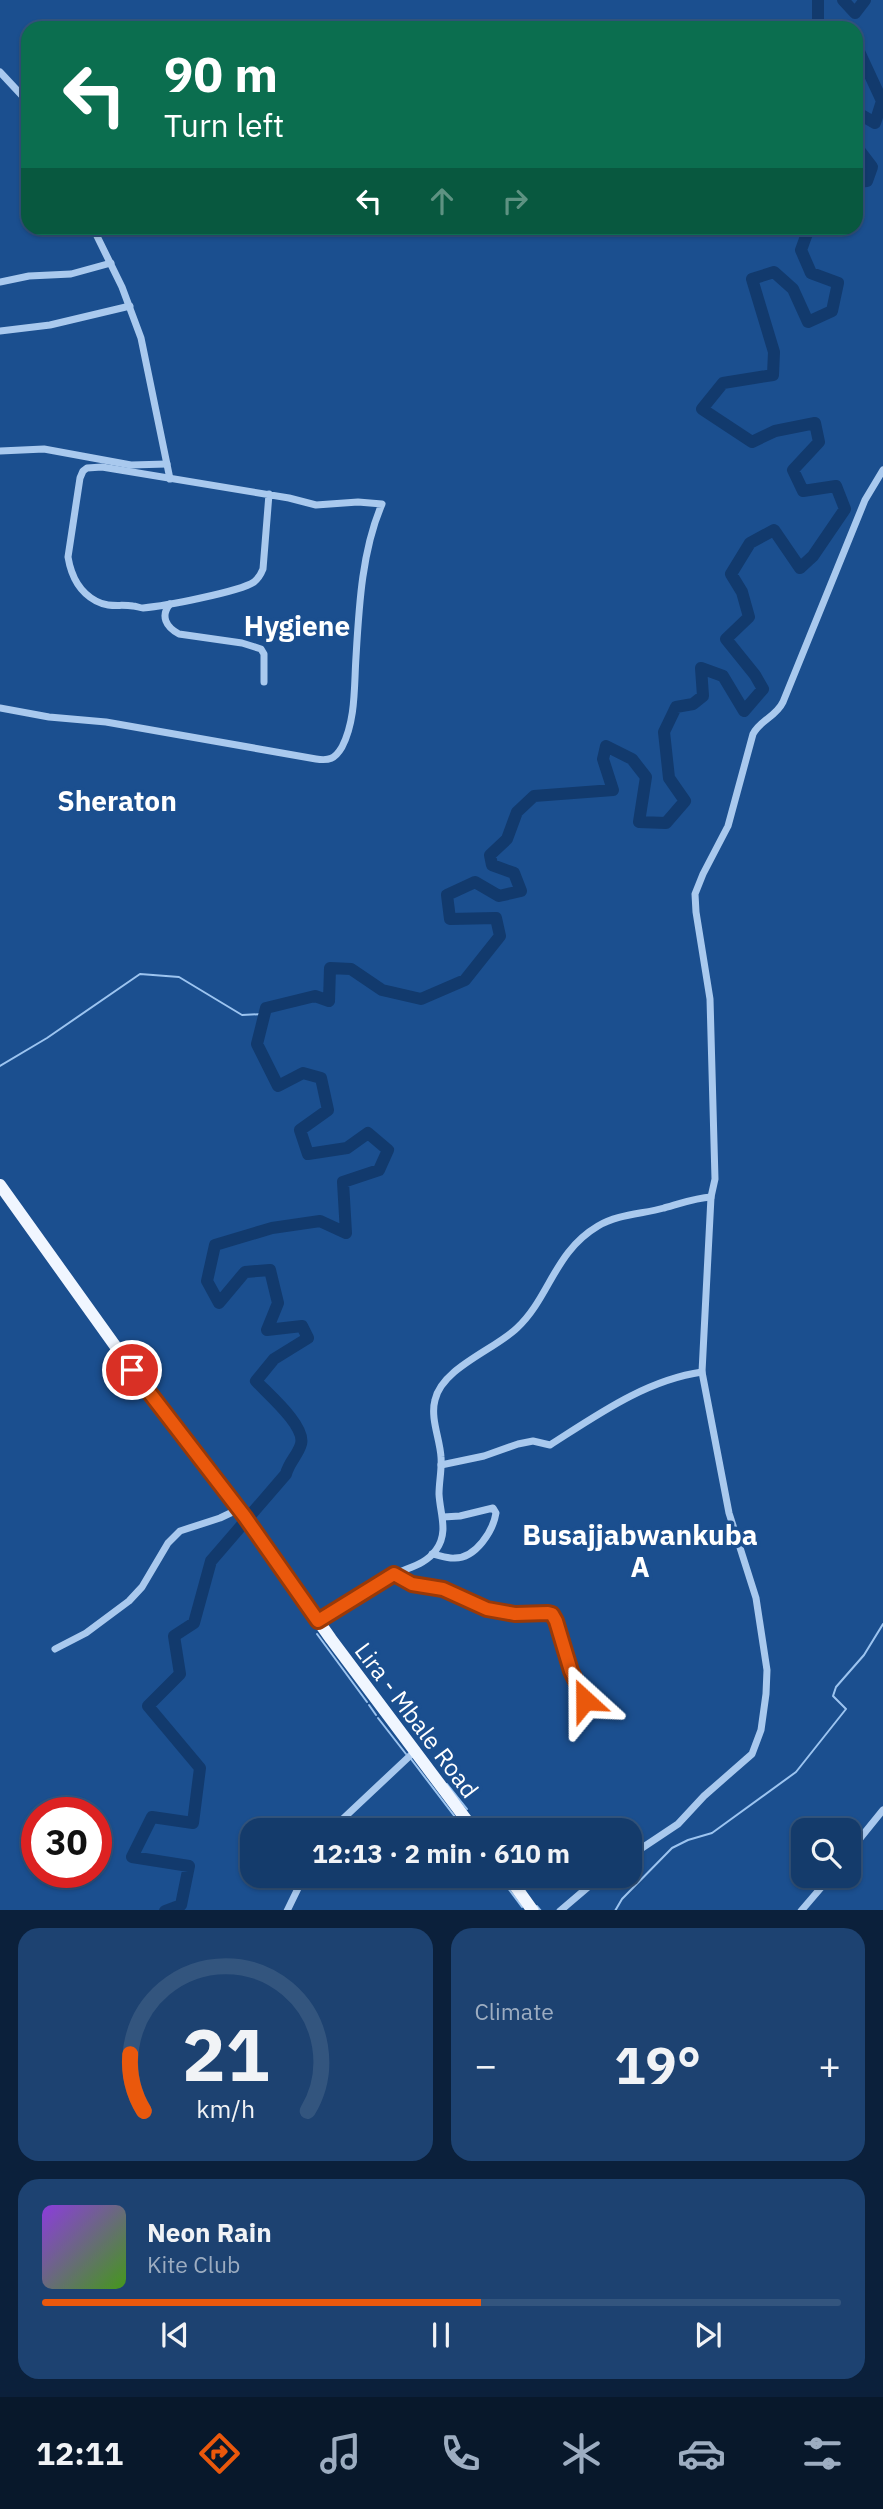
<!DOCTYPE html>
<html lang="en">
<head>
<meta charset="utf-8">
<style>
	body { margin:0; font-family:"IBM Plex Sans",sans-serif; background:#1d4271; color:#f1f3f6; height:100vh; display:flex; flex-direction:column; font-size:26px; white-space:nowrap }
	* { box-sizing:border-box; margin:0 }
	p { font-size:23px; color:#9dadc1 }
	.icon { flex:none; width:38px; height:38px; fill:none; stroke:currentColor; stroke-width:2; stroke-linecap:round; stroke-linejoin:round }
	.map { position:relative; height:1910px; overflow:hidden }
	.details { display:flex; flex-direction:column; gap:18px; padding:18px; background:#0b203b; flex:1 }
	.details>* { flex:none }
	.hud { position:absolute; left:21px; top:21px; width:842px; height:214px; border-radius:21px; box-shadow:0 2px 5px #0004,0 0 0 2px #33557e; background:#0b6e4f; color:#fff; overflow:hidden }
	.tools { position:absolute; left:791px; top:1818px; display:grid; gap:14px }
	.tools a { display:grid; place-items:center; width:70px; height:70px; border-radius:14px; background:#143b6b; box-shadow:0 2px 5px #0004,0 0 0 2px #33557e; font-size:35px }
	.speed { position:absolute; left:21px; top:1797px; display:flex; gap:14px; font-size:35px; font-weight:700; text-align:center }
	.speed>* { display:grid; place-content:center; width:91px; height:91px; border-radius:50%; background:#143b6b; box-shadow:0 2px 5px #0004,0 0 0 2px #33557e; line-height:1 }
	.speed .limit { border:10px solid #d22; background:#fff; color:#111 }
	.pin { position:absolute; display:grid; place-items:center; width:60px; height:60px; color:#fff; margin:-30px; border:4px solid #fff; border-radius:50%; box-shadow:0 2px 7px #0007 }
	.me { position:absolute; width:77px; margin:-38px; rotate:336deg; stroke-linejoin:round; filter:drop-shadow(0 0 5px #0008) }
	.turn { display:flex; align-items:center; gap:24px; height:147px; padding:0 28px; font-size:32px }
	.turn .icon { width:91px; height:91px; stroke-width:2.5 }
	.turn b { display:block; font-size:49px; line-height:60px }
	.lanes { display:flex; align-items:center; height:66px; padding:0 28px; background:#0003; justify-content:center; gap:35px; direction:ltr }
	.lanes .off { opacity:.35 }
	.big { font-size:52px; font-weight:800; line-height:1.1 }
	.details .widget { flex:1; display:flex; flex-direction:column; justify-content:center; gap:10px; min-width:0; padding:0 24px; border-radius:21px; background:#1d4271 }
	.details .dial { align-items:center; gap:0 }
	.dial svg { height:182px; overflow:visible; fill:none; stroke:#33557e; stroke-width:7; stroke-linecap:round; text-anchor:middle }
	.dial text { fill:#f1f3f6; stroke:none }
	.song { display:flex; align-items:center; gap:21px }
	.cover { width:84px; height:84px; border-radius:10px; background:linear-gradient(135deg,hsl(270 70% 55%),hsl(100 70% 35%)) }
	.played { height:7px; border-radius:4px; background:linear-gradient(90deg,#ea580c 55%,#33557e 55%) }
	.keys { display:flex; justify-content:space-around; direction:ltr }
	.heat { display:flex; justify-content:space-between; align-items:center; font-size:38px; direction:ltr }
	.details .tiles { flex:1; display:grid; gap:18px; grid-template-columns:1fr 1fr }
	.widget:last-child { grid-column:span 2 }
	.trip { position:absolute; left:240px; top:1818px; width:402px; height:70px; border-radius:21px; background:#143b6b; box-shadow:0 2px 5px #0004,0 0 0 2px #33557e; font-weight:800; line-height:70px; text-align:center }
	.menu { display:flex; height:112px; justify-content:space-around; align-items:center; background:#08182b; color:#9dadc1 }
	.menu .icon { width:49px; height:49px }
	.menu .selected { color:#ea580c }
	.menu b { font-size:32px; color:#f1f3f6 }
	.map>svg:first-child { display:block }
</style>
</head>
<body>
<div class="map">
<svg width="883" height="1911" viewBox="0 0 883 1911">
	<rect width="100%" height="100%" fill="#1b4f8f"/>
	<g fill="none" stroke-linecap="round" stroke-linejoin="round">
		<!-- stream -->
		<g stroke="#9cc4f0" stroke-width="2">
			<polyline points="0,1066 47,1038 140,974 179,977 242,1015 264,1014"/>
			<polyline points="317,1634 367,1702"/>
			<polyline points="369,1705 376,1715"/>
			<polyline points="378,1718 406,1754"/>
			<polyline points="411,1759 465,1830"/>
			<polyline points="447,1784 467,1809"/>
			<polyline points="499,1876 522,1907"/>
			<polyline points="537,1906 541,1911"/>
			<polyline points="615,1911 622,1899 672,1848 688,1840 712,1833 796,1772 846,1709 833,1696 836,1687 864,1655 883,1624"/>
		</g>
		<!-- river -->
		<g stroke="#123a6d" stroke-width="12">
			<polyline points="818,0 818,27 821,28"/>
			<polyline points="843,0 855,13 865,0"/>
			<polyline points="856,45 882,101 875,123 856,112"/>
			<polyline points="856,146 872,167 867,181 856,182"/>
			<path d="M165,1911l16,-6 8,-39 -57,-9 20,-40 41,6 7,-55 -52,-62 32,-32 -6,-38 20,-13 17,-62 75,-87c3,-12 12,-19 15,-30 5,-18 -33,-50 -45,-63l18,-22 34,-21 -6,-12 -35,4 11,-27 -8,-33 -25,2 -26,31 -12,-22 8,-36 57,-17 48,-7 26,12 -3,-51 36,-12 9,-20 -20,-17 -21,15 -39,6 -8,-24 28,-20 -7,-32 -18,-5 -25,13 -21,-42 9,-36 49,-12 14,5 1,-33 21,1 31,21 39,9 44,-19 35,-44 -4,-18 -46,1 -3,-24 28,-13 24,14 22,-5 -7,-18 -22,-8 -2,-10 17,-16 10,-27 17,-16 79,-6 -10,-31 3,-13 26,13 14,18 -7,45 27,1 19,-22 -16,-23 -5,-46 12,-25 17,-3 10,-8 -2,-28 22,8 21,35 19,-22 -8,-14 -29,-36 23,-22 -7,-25 -11,-18 19,-31 24,-13 26,38 13,-12 32,-47 -9,-23 -33,5 -10,-21 26,-28 -4,-19 -40,8 -23,11 -50,-33 21,-26 50,-8 1,-23 -22,-73 22,-7 19,17 15,33 24,-11 6,-28 -27,-10 -10,-23 8,-22"/>
		</g>
		<!-- street -->
		<g stroke="#a9c9ee" stroke-width="7">
			<polyline points="0,72 28,102"/>
			<polyline points="93,228 122,287 141,338 170,479"/>
			<polyline points="0,282 29,276 71,274 111,263"/>
			<polyline points="0,331 50,325 130,306"/>
			<polyline points="0,451 44,449 131,465 167,464"/>
			<path d="M170,604c-10,12 -4,23 9,30l63,9 19,6 3,5v28"/>
			<path d="M0,708l49,9 57,5 210,37c13,2 19,0 26,-12 14,-27 12,-61 14,-90 3,-51 6,-107 26,-153l-24,-2 -42,3 -27,-7 -187,-31 -15,1 -4,3 -3,7 -12,79c3,18 11,35 28,44 13,7 24,3 37,5 3,0 7,2 10,2 21,-2 96,-16 111,-26 5,-4 7,-8 9,-13l6,-75"/>
			<path d="M441,1465l43,-9 34,-12 15,-3 17,4c47,-30 96,-65 152,-73"/>
			<path d="M432,1554c7,1 16,5 23,4 21,0 38,-27 41,-45l-3,-5 -33,8 -17,1"/>
			<polyline points="395,1574 412,1584 443,1589 487,1609 515,1614 551,1614 556,1621 571,1671 585,1700 601,1702"/>
			<path d="M318,1621c26,-15 50,-35 77,-47 15,-7 31,-10 41,-24 13,-18 4,-36 3,-56 0,-12 3,-25 2,-37 -1,-18 -11,-39 -6,-57 7,-32 59,-50 82,-72 33,-31 37,-76 81,-102 20,-12 45,-12 66,-18 16,-4 30,-10 47,-11"/>
			<polyline points="55,1649 86,1633 129,1601 142,1587 168,1543 180,1531 220,1518 239,1509"/>
			<polyline points="331,1830 414,1752"/>
			<polyline points="849,1852 883,1810"/>
			<path d="M630,1856l48,-32 26,-28 48,-42 9,-24 5,-36 1,-24 -11,-72 -27,-85 -27,-141 9,-175 4,-18 -5,-180 -14,-87 -1,-18 8,-20 25,-48 25,-92c7,-14 23,-17 30,-32l82,-202 18,-30"/>
			<polyline points="287,1911 304,1876"/>
			<polyline points="560,1911 601,1876"/>
			<polyline points="801,1911 831,1876"/>
		</g>
		<!-- primary -->
		<g stroke="#f0f6ff" stroke-width="12">
			<polyline points="0,1185 146,1389 245,1517 331,1639 474,1830"/>
			<polyline points="508,1876 533,1911"/>
		</g>
	</g>
	<g fill="none" stroke-linecap="round" stroke-linejoin="round">
		<defs>
			<polyline id="route" points="132,1370 245,1517 318,1621 394,1574 412,1584 443,1589 487,1609 515,1614 548,1613 552,1614 556,1621 571,1671 585,1700"/>
		</defs>
		<!-- route casing -->
		<use href="#route" stroke="#983908" stroke-width="18"/>
		<!-- route -->
		<use href="#route" stroke="#ea580c" stroke-width="12"/>
	</g>
	<g text-anchor="middle" dominant-baseline="central" stroke-width="7" stroke-linejoin="round" paint-order="stroke">
		<!-- street labels -->
		<g font-size="24" fill="#fff" stroke="#1b4f8f">
			<text transform="translate(417 1720) rotate(53)">Lira - Mbale Road</text>
		</g>
		<!-- quarter labels -->
		<g font-size="28" font-weight="bold" fill="#fff" stroke="#1b4f8f">
			<text x="297" y="625">Hygiene</text>
			<text x="117" y="800">Sheraton</text>
			<text x="640" y="1534">Busajjabwankuba<tspan x="640" dy="32">A</tspan></text>
		</g>
	</g>
</svg>
<div class="tools">
<a><svg class="icon" aria-label="search" viewBox="0 0 24 24"><circle cx="10" cy="10" r="6"/><path d="M15 15l6 6"/></svg></a>
</div>
<div class="speed"><div class="limit">30</div></div>
<div class="pin" style="left:132px;top:1370px;background:#d93025"><svg class="icon" aria-label="arrive" viewBox="0 0 24 24"><path d="M6 21V4h12l-3 4 3 4H6"/></svg></div>
<svg class="me" style="left:585px;top:1700px" viewBox="-20 -20 40 40"><path d="M0-17L14 15 0 8-14 15z" fill="#ea580c" stroke="#fff" stroke-width="4"/></svg>
<div class="trip">12:13 · 2 min · 610 m</div>
<div class="hud">
<div class="turn"><svg class="icon" aria-label="left" viewBox="0 0 24 24"><path d="M17 20v-9H6M10 6l-5 5 5 5"/></svg><div><b>90 m</b>Turn left</div></div>
<div class="lanes"><svg class="icon" aria-label="left" viewBox="0 0 24 24"><path d="M17 20v-9H6M10 6l-5 5 5 5"/></svg><svg class="icon off" aria-label="ahead" viewBox="0 0 24 24"><path d="M12 20V5M6 11l6-6 6 6"/></svg><svg class="icon off" aria-label="right" viewBox="0 0 24 24"><path d="M7 20v-9h11M14 6l5 5-5 5"/></svg></div>
</div>
</div>
<section class="details">
<div class="tiles">
<div class="widget dial"><svg viewBox="0 0 100 80">
<path d="M14 69A42 42 0 1 1 86 69"/>
<path d="M14 69A42 42 0 0 1 8 44" stroke="#ea580c"/>
<text x="50" y="56" font-size="32" font-weight="700">21</text>
<text x="50" y="72" font-size="11">km/h</text>
</svg></div>
<div class="widget"><p>Climate</p>
<div class="heat"><a>−</a><b class="big">19°</b><a>+</a></div>
</div>
<div class="widget">
<div class="song"><i class="cover"></i><div><b>Neon Rain</b><p>Kite Club</p></div></div>
<div class="played"></div>
<div class="keys"><svg class="icon" aria-label="previous" viewBox="0 0 24 24"><path d="M18 5L8 12l10 7zM5 5v14"/></svg><svg class="icon" aria-label="pause" viewBox="0 0 24 24"><path d="M8 5v14M16 5v14"/></svg><svg class="icon" aria-label="next" viewBox="0 0 24 24"><path d="M6 5l10 7-10 7zM19 5v14"/></svg></div>
</div>
</div>
</section>
<nav class="menu">
<b>12:11</b>
<svg class="icon selected" aria-label="directions" viewBox="0 0 24 24"><path d="M12 3l9 9-9 9-9-9zM9 14v-3h6M13 9l2 2-2 2"/></svg>
<svg class="icon" aria-label="music" viewBox="0 0 24 24"><path d="M9 18V5l10-2v13"/><circle cx="6" cy="18" r="3"/><circle cx="16" cy="16" r="3"/></svg>
<svg class="icon" aria-label="phone" viewBox="0 0 24 24"><path d="M5 4h4l2 5-3 2q2 4 5 5l2-3 5 2v4C11 20 4 13 5 4z"/></svg>
<svg class="icon" aria-label="climate" viewBox="0 0 24 24"><path d="M12 3v18M4 7l16 10M4 17L20 7"/></svg>
<svg class="icon" aria-label="car" viewBox="0 0 24 24"><path d="M5 17H2v-5l4-1 3-4h7l3 4 3 1v5h-3M9 17h6M6 11h13"/><circle cx="7" cy="17" r="2"/><circle cx="17" cy="17" r="2"/></svg>
<svg class="icon" aria-label="filters" viewBox="0 0 24 24"><path d="M4 7h16M4 17h16"/><circle cx="9" cy="7" r="2"/><circle cx="15" cy="17" r="2"/></svg>
</nav>
</body>
</html>
